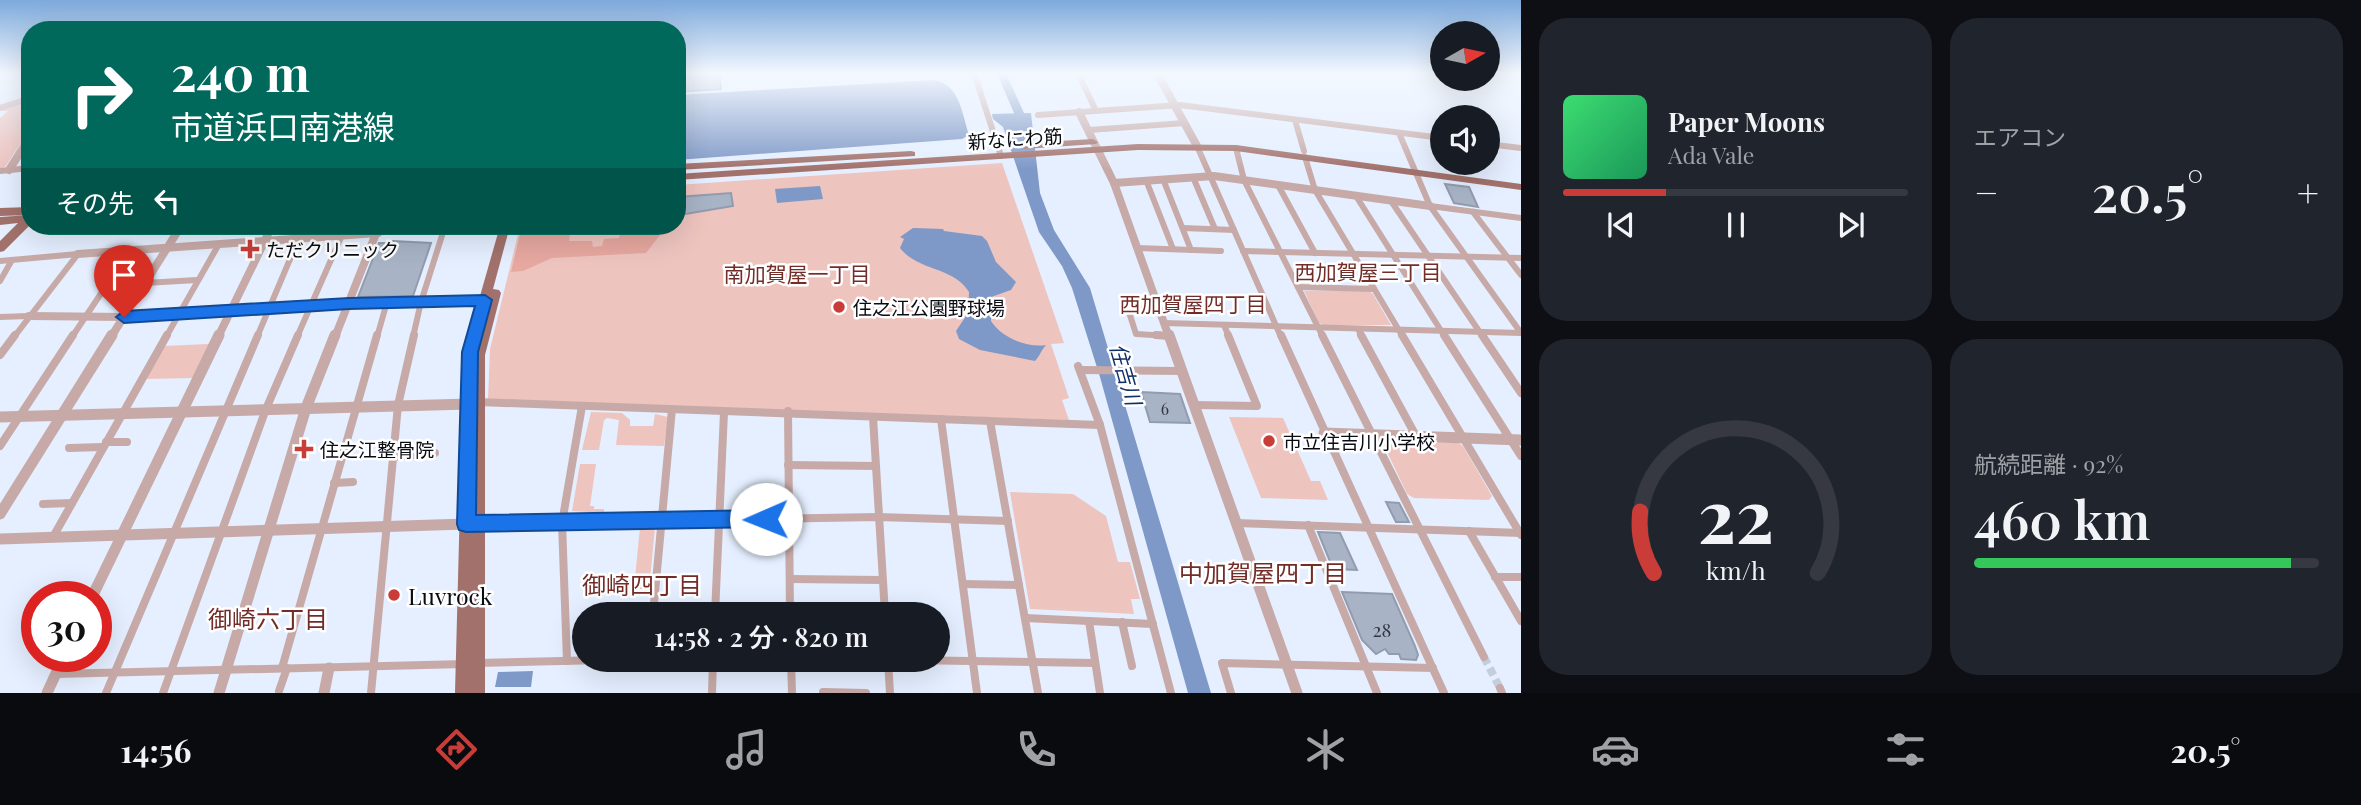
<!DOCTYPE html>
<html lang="ja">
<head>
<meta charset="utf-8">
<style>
	body { margin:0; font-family:"Playfair Display","Noto Sans JP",serif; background:#20242c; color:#f1f3f6; height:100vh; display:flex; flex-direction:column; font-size:26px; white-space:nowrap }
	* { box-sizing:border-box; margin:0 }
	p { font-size:23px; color:#9ea1a6 }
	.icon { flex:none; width:38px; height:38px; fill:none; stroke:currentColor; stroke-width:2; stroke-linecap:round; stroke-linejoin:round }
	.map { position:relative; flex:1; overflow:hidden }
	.side { display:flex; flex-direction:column; gap:18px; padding:18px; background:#0d0f14; width:840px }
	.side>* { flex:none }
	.top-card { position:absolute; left:21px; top:21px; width:665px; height:214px; border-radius:28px; box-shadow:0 7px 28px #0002; background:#00695c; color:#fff; overflow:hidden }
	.needle { width:46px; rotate:81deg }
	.tools { position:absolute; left:1430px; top:21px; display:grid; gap:14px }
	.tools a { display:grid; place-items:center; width:70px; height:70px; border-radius:50%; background:#171b24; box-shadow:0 7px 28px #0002; font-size:35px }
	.speed { position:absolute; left:21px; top:581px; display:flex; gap:14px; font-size:35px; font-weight:700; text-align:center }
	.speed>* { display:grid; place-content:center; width:91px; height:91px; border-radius:50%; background:#171b24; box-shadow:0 7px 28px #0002; line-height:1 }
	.speed .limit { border:10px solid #d22; background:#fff; color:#111 }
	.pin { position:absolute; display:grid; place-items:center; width:60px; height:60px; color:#fff; margin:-72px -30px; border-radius:50% 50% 50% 0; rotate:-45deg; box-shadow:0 0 7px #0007 }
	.pin .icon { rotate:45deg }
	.me { position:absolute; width:77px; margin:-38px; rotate:269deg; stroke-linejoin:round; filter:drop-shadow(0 0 5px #0008) }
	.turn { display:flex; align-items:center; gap:24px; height:147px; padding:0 35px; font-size:32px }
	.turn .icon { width:91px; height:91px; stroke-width:2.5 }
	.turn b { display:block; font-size:49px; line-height:60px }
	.then { display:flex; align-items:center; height:66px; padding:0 35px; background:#0003; gap:14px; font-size:26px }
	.big { font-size:52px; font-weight:600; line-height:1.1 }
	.side .card { flex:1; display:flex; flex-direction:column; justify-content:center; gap:10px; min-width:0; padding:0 24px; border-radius:28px; background:#20242c }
	.side .dial { align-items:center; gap:0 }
	.dial svg { height:182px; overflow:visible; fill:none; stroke:#363941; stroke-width:7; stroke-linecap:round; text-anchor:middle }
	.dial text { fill:#f1f3f6; stroke:none }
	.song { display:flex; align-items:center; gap:21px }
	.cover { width:84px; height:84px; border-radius:10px; background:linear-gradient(135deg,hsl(140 70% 55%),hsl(150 70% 35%)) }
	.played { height:7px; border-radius:4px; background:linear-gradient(90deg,#ca3c38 30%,#363941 30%) }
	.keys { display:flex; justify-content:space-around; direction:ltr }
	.heat { display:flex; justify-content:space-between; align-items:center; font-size:38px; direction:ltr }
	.charge { height:10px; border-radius:5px; background:linear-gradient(90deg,#34c759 92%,#363941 0) }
	.side .tiles { flex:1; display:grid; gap:18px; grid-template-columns:repeat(2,1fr) }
	.trip { position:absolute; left:572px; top:602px; width:378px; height:70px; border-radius:35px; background:#171b24; box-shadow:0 7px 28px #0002; font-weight:600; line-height:70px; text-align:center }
	.dock { display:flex; height:112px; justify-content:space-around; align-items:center; background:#090b0e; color:#9ea1a6 }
	.dock .icon { width:49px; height:49px }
	.dock .on { color:#ca3c38 }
	.dock b { font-size:32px; color:#f1f3f6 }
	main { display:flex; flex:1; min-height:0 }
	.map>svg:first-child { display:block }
</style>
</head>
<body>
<main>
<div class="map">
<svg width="1521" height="693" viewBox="0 0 1521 693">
	<rect width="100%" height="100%" fill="#e5efff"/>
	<!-- green -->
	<g fill="#eec4bf">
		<polygon points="30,100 30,129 5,167 0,169 0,118 8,111 0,111"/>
		<polygon points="1002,163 1064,343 1051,344 1069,398 1062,400 1069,420 488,400 490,349 520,226 677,226 677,185"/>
		<polygon points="1304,291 1369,291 1373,294 1391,325 1324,325 1319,323"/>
		<polygon points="209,344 193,378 145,379 163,346"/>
		<polygon points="591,412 622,413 630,420 630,426 653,426 655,414 668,417 664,446 616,445 619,420 607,418 604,420 599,450 582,450"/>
		<polygon points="1229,417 1283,418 1311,481 1320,481 1328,500 1261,498"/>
		<polygon points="1382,441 1458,443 1463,446 1492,496 1489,500 1414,498 1407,494"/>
		<polygon points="580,464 596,464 590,506 594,506 594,509 604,509 604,513 572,511"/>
		<polygon points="1010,492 1073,494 1106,516 1118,562 1130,562 1140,599 1131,599 1134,614 1030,609"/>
		<polygon points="640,527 655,528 649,589 634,589"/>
	</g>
	<!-- forest -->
	<polygon fill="#e6a8a0" points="522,226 571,226 569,241 592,241 593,247 602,246 604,239 619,238 621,229 636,228 637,226 667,226 646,253 552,258 523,271 511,272"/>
	<!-- water -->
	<g fill="#7e98c7">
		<path d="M935,80c25,5 27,34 34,55l-7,4 -285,21v-65z"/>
		<polygon points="1031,113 1040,193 1054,230 1090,288 1211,693 1188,693 1100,377 1072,288 1062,266 1039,232 1003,127 993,119 992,114"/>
		<polygon points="820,186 823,199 777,203 775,189"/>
		<path d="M913,228l30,1 1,2 38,5 5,5 9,21 20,20 -5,8 -20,7v24c11,17 36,27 55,24 -5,5 -6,11 -11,16l-55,-11 -21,-11 -3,-8 12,-18 1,-21c-16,-26 -50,-20 -69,-44l4,-9 -4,-2z"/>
		<polygon points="533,671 531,687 495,687 498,672"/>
	</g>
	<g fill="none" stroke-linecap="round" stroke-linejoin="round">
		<!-- river -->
		<polygon fill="#7e98c7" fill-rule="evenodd" points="997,73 1006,73 1024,113 1021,131 1018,132 1013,129 1014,113"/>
	</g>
	<!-- building -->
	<g fill="#a8b3c6" stroke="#929caf" stroke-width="2">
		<polygon points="719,73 721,89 677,92 677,74"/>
		<polygon points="1445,184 1469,187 1478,207 1454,203"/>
		<polygon points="731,193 733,206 679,215 678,197"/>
		<polygon points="393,241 431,243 413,296 358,297 379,243 392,243"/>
		<polygon points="1141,392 1180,394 1190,423 1150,422"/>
		<polygon points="1386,502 1399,503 1409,522 1396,522"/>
		<polygon points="1318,532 1340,533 1357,570 1333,569"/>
		<polygon points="1342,592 1392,594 1415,646 1418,655 1416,660 1401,659 1399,654 1389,654 1385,649 1376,654 1362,640"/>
	</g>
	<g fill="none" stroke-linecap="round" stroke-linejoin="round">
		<!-- minor-tunnel -->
		<polyline stroke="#c4cddb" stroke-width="8" stroke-dasharray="8 4.5" stroke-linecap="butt" points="1484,657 1500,688"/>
		<!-- minor-far1 -->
		<g stroke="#c7aaa7" stroke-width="6">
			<polyline points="974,73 1001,156"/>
			<polyline points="1078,73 1096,111"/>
			<polyline points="0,108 30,98"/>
			<polyline points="1038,115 1180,105 1442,138"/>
			<polyline points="1295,120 1304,151"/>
			<polyline points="1089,130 1184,123"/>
			<polyline points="1399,133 1430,206 1521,333"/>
			<polyline points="1488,144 1521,148"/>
			<polyline points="1197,146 1281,337"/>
			<polyline points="1236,148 1244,180 1323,337"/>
			<polyline points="1305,157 1315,190 1403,337"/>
			<polyline points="0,171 30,168"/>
			<polyline points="1193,177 1215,229"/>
			<polyline points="1163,179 1191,250"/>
			<polyline points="1146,180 1173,249"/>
			<polyline points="1278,185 1315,253"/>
			<polyline points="1356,196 1445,337"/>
			<polyline points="1391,201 1483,337"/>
			<polyline points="1430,206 1521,218"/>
			<polyline points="1473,212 1521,275"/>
			<polyline points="1183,228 1234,230"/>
			<polyline points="1137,248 1221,251"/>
			<polyline points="1243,251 1521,258"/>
			<polyline points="0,261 78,254"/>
			<polyline points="0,281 12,260"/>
			<polyline points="145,283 197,280"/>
			<polyline points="1298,287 1374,289"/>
			<polyline points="1159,310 1128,309 1136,334 1169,336"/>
			<polyline points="0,317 29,316"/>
			<polyline points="1164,323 1521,333"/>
			<polyline points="1224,325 1229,337"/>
			<polyline points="1358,329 1362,337"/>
			<polyline points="14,337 78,254"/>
			<polyline points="72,337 130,250"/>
			<polyline points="166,337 219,244"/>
			<polyline points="257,337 299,238"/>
			<polyline points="297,337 342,235"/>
			<polyline points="377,337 387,302 486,300"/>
			<polyline points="413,337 421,302 445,226"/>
		</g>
		<!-- minor -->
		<g stroke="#c7aaa7" stroke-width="8">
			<polyline points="1156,335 1169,336"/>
			<polyline points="1281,335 1444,693"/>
			<polyline points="1322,335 1484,657"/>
			<polyline points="1361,335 1416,436"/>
			<polyline points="1402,335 1521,535"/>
			<polyline points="1444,335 1521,456"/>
			<polyline points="1482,335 1521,393"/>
			<polyline points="0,355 15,335"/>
			<polyline points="1078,366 1100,425 1171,693"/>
			<polyline points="1081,370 1181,371"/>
			<polyline points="478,402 1100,425"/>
			<polyline points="1194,405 1257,406 1228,335"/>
			<polyline points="788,411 790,614"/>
			<polyline points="873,417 885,614"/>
			<polyline points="941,419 977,693"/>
			<polyline points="990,421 1038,693"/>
			<polyline points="106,442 127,442"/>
			<polyline points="0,446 73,335"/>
			<polyline points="69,448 103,447"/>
			<polyline points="393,457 435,453"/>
			<polyline points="788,465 876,466"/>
			<polyline points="334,483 353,482"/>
			<polyline points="43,504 72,503"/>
			<polyline points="1236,523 1521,533"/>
			<polyline points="477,524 878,517 1008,521"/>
			<polyline points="1308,525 1377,693"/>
			<polyline points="1469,531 1521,621"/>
			<polyline points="53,537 167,335"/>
			<polyline points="1495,577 1521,577"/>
			<polyline points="790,579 882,580"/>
			<polyline points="963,584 1019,585"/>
			<polyline points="653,614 672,409"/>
			<polyline points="715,614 724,412"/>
			<polyline points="1025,618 1153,624"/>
			<polyline points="1089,621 1100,693"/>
			<polyline points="1122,622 1132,666"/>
			<polyline points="791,660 792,693"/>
			<polyline points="888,660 890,693"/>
			<polyline points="905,660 1095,663"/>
			<polyline points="567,661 562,523 582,406"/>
			<polyline points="476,663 604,660"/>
			<polyline points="282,668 377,335"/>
			<polyline points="56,674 465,664"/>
			<polyline points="1500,688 1502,693"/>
			<polyline points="279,691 287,668"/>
			<polyline points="823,692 866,693"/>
			<polyline points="106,693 258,335"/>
			<polyline points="163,693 266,409 298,335"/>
			<polyline points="371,693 398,405 414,335"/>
			<polyline points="712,693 713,660"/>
			<polyline points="1231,693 1222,663 1433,668"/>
		</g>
		<!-- tertiary-far1 -->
		<g stroke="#c7aaa7" stroke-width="8">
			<polyline points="1157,73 1197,146"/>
			<polyline points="1079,112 1114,183 1169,337"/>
			<polyline points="9,170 30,137"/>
			<polyline points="1114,183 1214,176 1430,206"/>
			<polyline points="78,254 378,233"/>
			<polyline points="29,316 124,317 387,302"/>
			<polyline points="111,337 181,226"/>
			<polyline points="218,337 272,226"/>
			<polyline points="335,337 379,226"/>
		</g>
		<!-- tertiary -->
		<g stroke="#c7aaa7" stroke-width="11">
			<polyline points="1169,335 1297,693"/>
			<polyline points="0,417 469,404"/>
			<polyline points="1324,433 1521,440"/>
			<polyline points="0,514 112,335"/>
			<polyline points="0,539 466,524"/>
			<polyline points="92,597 219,335"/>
			<polyline points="47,693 64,656"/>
			<polyline points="219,693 306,408 335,335"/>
			<polyline points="324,693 329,668"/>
		</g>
		<!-- primary -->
		<g fill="#a2716b" fill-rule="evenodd">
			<polygon points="1093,139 1098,142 1096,144 1024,149 1019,146 1024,143"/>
			<polygon points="1138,144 1236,145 1521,184 1521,190 1236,151 1138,150 677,180 677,174"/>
			<polygon points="911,151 915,152 915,156 677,170 677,164"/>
			<polygon points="30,207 30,225 4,251 0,252 0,241 18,223 0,225 0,217 30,215 0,216 0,208"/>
			<polygon points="500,226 510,226 493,289 499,290 501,293 485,355 485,693 455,693 464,352"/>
		</g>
	</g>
	<!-- sky -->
	<linearGradient id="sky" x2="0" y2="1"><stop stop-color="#7da9db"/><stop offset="0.43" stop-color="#f3f8ff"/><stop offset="1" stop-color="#f3f8ff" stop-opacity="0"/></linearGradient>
	<rect width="1521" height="170" fill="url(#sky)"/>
	<!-- route -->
	<polygon fill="#1a73e8" stroke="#114b97" stroke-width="2" points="485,295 492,300 478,352 476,515 766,510 772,513 775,519 772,525 766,527 466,532 459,530 457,524 462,352 475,306 349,309 124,323 116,317 124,311 349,298"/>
	<!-- markers -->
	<g fill="#ca3c38" stroke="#fff" stroke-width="2.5">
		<path d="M246.5 238.5h7v7h7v7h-7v7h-7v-7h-7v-7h7z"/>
		<circle cx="839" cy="307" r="7"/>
		<circle cx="1269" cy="441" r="7"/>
		<path d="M300.5 438.5h7v7h7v7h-7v7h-7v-7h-7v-7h7z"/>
		<circle cx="394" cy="595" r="7"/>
	</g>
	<g text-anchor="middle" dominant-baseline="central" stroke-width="5" stroke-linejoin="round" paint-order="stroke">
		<!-- number labels -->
		<g font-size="16" fill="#30353f">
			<text x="1165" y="408">6</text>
		</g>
		<!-- street labels -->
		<g font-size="19" fill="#080b12" stroke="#fff">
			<text transform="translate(1015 138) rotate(-4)">新なにわ筋</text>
		</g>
		<!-- poi labels -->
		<g font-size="19" fill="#080b12" stroke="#fff" text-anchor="start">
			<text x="266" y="249">ただクリニック</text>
			<text x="853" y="307">住之江公園野球場</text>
			<text x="1283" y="441">市立住吉川小学校</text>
			<text x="320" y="449">住之江整骨院</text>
		</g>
		<!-- near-number labels -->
		<g font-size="19" fill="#30353f">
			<text x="1382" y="629">28</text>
		</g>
		<!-- neighbourhood labels -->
		<g font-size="21" fill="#732d29" stroke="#fff">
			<text x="1368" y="271">西加賀屋三丁目</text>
			<text x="797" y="273">南加賀屋一丁目</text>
			<text x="1193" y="303">西加賀屋四丁目</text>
		</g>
		<!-- water labels -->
		<g font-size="21" font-style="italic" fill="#123068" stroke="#fff">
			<text transform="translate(1127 374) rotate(74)">住吉川</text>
		</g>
		<!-- near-poi labels -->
		<g font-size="23" fill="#080b12" stroke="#fff" text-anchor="start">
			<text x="408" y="595">Luvrock</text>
		</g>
		<!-- near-neighbourhood labels -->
		<g font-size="24" fill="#732d29" stroke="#fff">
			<text x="1263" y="572">中加賀屋四丁目</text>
			<text x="642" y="584">御崎四丁目</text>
			<text x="268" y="618">御崎六丁目</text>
		</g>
	</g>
</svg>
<div class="tools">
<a><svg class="needle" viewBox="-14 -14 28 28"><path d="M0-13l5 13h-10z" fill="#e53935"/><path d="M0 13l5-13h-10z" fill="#9ea1a6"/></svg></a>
<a><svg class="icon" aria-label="sound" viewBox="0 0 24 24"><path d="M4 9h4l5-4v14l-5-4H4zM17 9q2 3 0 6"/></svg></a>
</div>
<div class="speed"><div class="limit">30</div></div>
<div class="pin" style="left:124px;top:317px;background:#d93025"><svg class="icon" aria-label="arrive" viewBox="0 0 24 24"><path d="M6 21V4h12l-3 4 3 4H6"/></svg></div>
<svg class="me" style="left:766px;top:519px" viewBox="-20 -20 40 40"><circle r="19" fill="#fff"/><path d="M0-13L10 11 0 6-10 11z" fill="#1a73e8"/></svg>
<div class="trip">14:58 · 2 分 · 820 m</div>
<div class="top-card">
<div class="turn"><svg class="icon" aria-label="right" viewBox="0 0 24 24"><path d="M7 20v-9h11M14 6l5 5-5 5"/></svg><div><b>240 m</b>市道浜口南港線</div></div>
<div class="then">その先<svg class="icon" aria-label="left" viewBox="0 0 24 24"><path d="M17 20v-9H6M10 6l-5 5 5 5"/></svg></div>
</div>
</div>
<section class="side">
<div class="tiles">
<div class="card">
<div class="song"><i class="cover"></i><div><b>Paper Moons</b><p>Ada Vale</p></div></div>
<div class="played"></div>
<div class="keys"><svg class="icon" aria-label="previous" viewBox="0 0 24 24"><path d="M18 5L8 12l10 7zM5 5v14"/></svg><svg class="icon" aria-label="pause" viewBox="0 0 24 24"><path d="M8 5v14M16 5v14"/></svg><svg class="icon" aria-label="next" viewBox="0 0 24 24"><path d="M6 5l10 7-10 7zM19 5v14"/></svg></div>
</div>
<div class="card"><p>エアコン</p>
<div class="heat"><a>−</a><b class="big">20.5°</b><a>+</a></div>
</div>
<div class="card dial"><svg viewBox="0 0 100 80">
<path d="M14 69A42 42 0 1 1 86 69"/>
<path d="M14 69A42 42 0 0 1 8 42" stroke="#ca3c38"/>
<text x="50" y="56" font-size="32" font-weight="700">22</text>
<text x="50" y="72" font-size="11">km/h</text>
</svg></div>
<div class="card"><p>航続距離 · 92%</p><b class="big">460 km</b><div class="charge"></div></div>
</div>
</section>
</main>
<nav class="dock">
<b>14:56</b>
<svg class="icon on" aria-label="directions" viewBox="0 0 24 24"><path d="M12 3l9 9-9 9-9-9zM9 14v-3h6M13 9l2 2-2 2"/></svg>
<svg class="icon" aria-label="music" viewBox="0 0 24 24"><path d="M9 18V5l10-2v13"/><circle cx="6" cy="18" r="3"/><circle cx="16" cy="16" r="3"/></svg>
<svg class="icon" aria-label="phone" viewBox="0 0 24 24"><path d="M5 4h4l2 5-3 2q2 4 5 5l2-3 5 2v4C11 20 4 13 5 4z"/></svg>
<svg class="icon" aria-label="climate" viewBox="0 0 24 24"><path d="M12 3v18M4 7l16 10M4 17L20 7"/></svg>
<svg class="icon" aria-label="car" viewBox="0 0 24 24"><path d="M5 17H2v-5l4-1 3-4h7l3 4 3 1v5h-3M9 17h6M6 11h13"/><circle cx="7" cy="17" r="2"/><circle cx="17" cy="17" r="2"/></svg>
<svg class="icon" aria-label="filters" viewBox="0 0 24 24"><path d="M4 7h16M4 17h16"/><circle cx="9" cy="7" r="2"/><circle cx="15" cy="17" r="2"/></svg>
<b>20.5°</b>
</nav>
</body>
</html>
